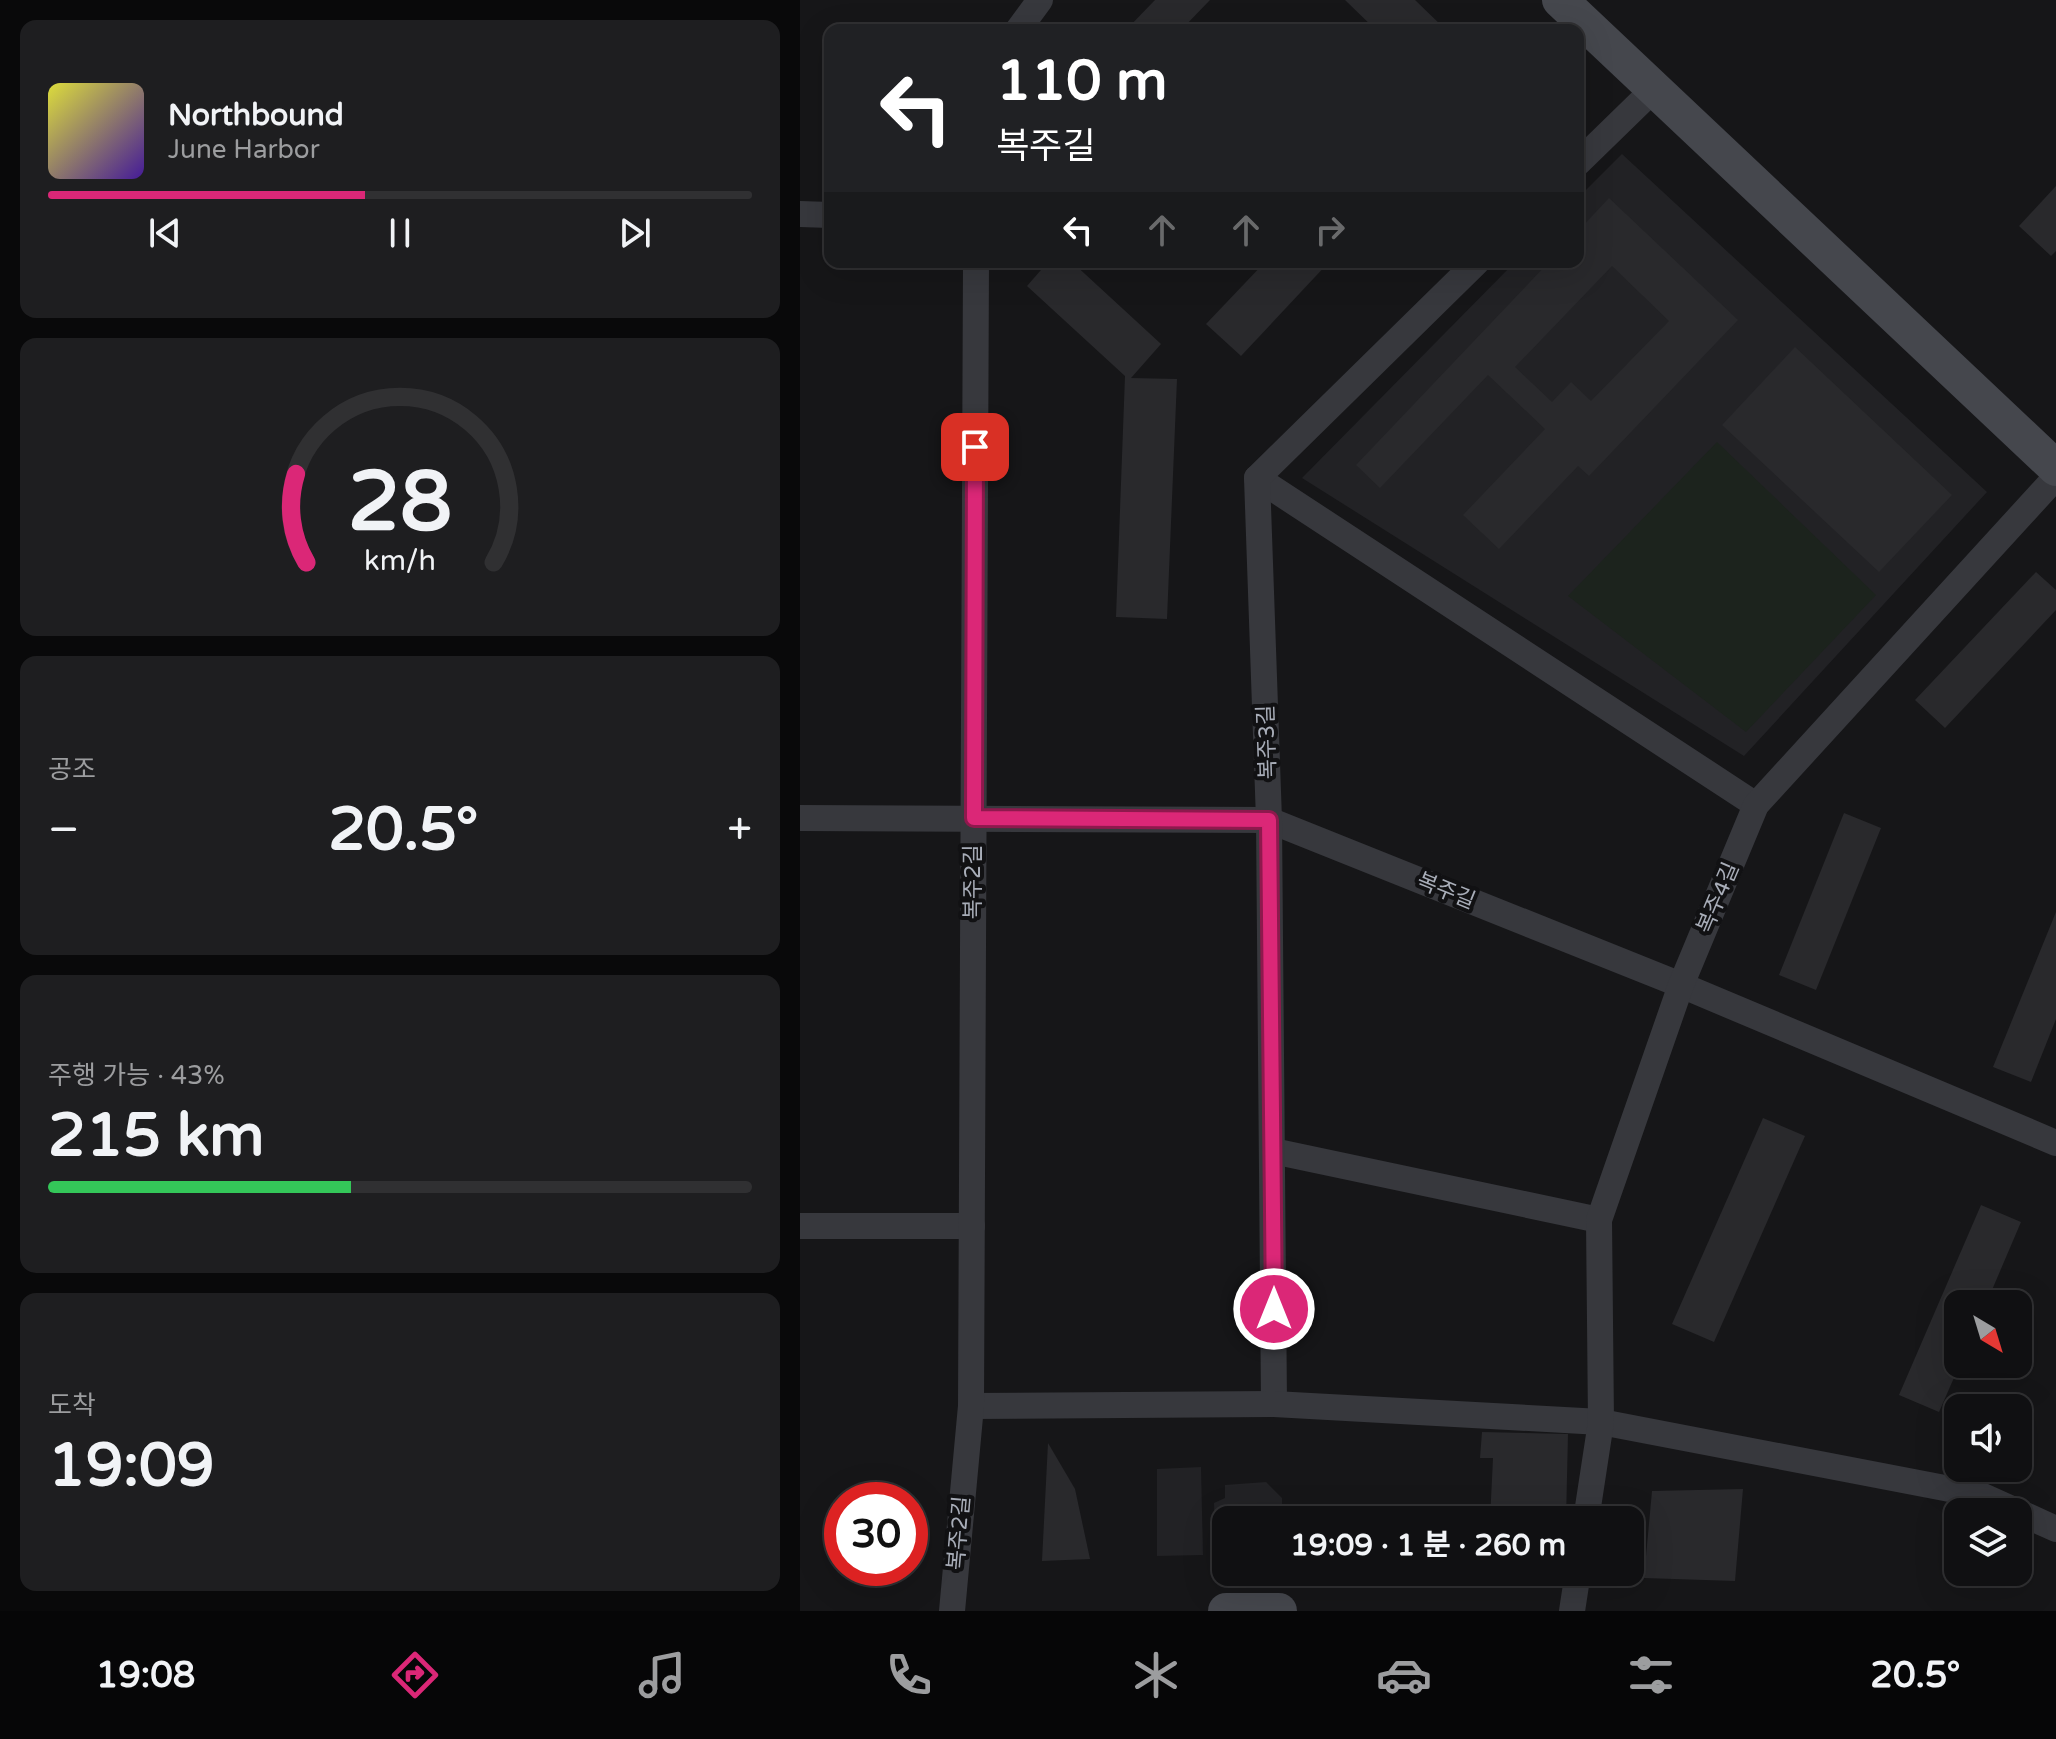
<!DOCTYPE html>
<html lang="ko">
<head>
<meta charset="utf-8">
<style>
	body { margin:0; font-family:"Varela Round","Noto Sans KR",sans-serif; background:#1e1e20; color:#f1f3f6; height:100vh; display:flex; flex-direction:column; font-size:30px; white-space:nowrap }
	* { box-sizing:border-box; margin:0 }
	p { font-size:26px; color:#9c9d9f }
	.icon { flex:none; width:44px; height:44px; fill:none; stroke:currentColor; stroke-width:2; stroke-linecap:round; stroke-linejoin:round }
	.map { position:relative; flex:1; overflow:hidden }
	.sheet { display:flex; flex-direction:column; gap:20px; padding:20px; background:#09090a; width:800px }
	.sheet>* { flex:none }
	.top-card { position:absolute; left:24px; top:24px; width:760px; height:244px; border-radius:16px; box-shadow:0 8px 32px #0002,0 0 0 2px #303032; background:#202124; color:#fff; overflow:hidden }
	.needle { width:52px; rotate:142deg }
	.controls { position:absolute; left:1144px; top:1290px; display:grid; gap:16px }
	.controls a { display:grid; place-items:center; width:88px; height:88px; border-radius:16px; background:#101012; box-shadow:0 8px 32px #0002,0 0 0 2px #303032; font-size:40px }
	.speed { position:absolute; left:24px; top:1482px; display:flex; gap:16px; font-size:40px; font-weight:700; text-align:center }
	.speed>* { display:grid; place-content:center; width:104px; height:104px; border-radius:50%; background:#101012; box-shadow:0 8px 32px #0002,0 0 0 2px #303032; line-height:1 }
	.speed .limit { border:12px solid #d22; background:#fff; color:#111 }
	.pin { position:absolute; display:grid; place-items:center; width:68px; height:68px; color:#fff; margin:-34px; border-radius:16px; box-shadow:0 4px 12px #0006 }
	.me { position:absolute; width:88px; margin:-44px; rotate:0deg; stroke-linejoin:round; filter:drop-shadow(0 0 6px #0008) }
	.turn { display:flex; align-items:center; gap:28px; height:168px; padding:0 40px; font-size:36px }
	.turn .icon { width:104px; height:104px; stroke-width:2.5 }
	.turn b { display:block; font-size:56px; line-height:68px }
	.lanes { display:flex; align-items:center; height:76px; padding:0 40px; background:#0003; justify-content:center; gap:40px; direction:ltr }
	.lanes .off { opacity:.35 }
	.big { font-size:60px; font-weight:700; line-height:1.1 }
	.sheet .tile { flex:1; display:flex; flex-direction:column; justify-content:center; gap:12px; min-width:0; padding:0 28px; border-radius:16px; background:#1e1e20 }
	.sheet .dial { align-items:center; gap:0 }
	.dial svg { height:208px; overflow:visible; fill:none; stroke:#303032; stroke-width:7; stroke-linecap:round; text-anchor:middle }
	.dial text { fill:#f1f3f6; stroke:none }
	.song { display:flex; align-items:center; gap:24px }
	.cover { width:96px; height:96px; border-radius:12px; background:linear-gradient(135deg,hsl(60 70% 55%),hsl(260 70% 35%)) }
	.played { height:8px; border-radius:4px; background:linear-gradient(90deg,#db2777 45%,#303032 45%) }
	.keys { display:flex; justify-content:space-around; direction:ltr }
	.heat { display:flex; justify-content:space-between; align-items:center; font-size:44px; direction:ltr }
	.charge { height:12px; border-radius:6px; background:linear-gradient(90deg,#34c759 43%,#303032 0) }
	.trip { position:absolute; left:412px; top:1506px; width:432px; height:80px; border-radius:16px; background:#101012; box-shadow:0 8px 32px #0002,0 0 0 2px #303032; font-weight:700; line-height:80px; text-align:center }
	.tab-bar { display:flex; height:128px; justify-content:space-around; align-items:center; background:#060607; color:#9c9d9f }
	.tab-bar .icon { width:56px; height:56px }
	.tab-bar .selected { color:#db2777 }
	.tab-bar b { font-size:36px; color:#f1f3f6 }
	main { display:flex; flex:1; min-height:0 }
	.map>svg:first-child { display:block }
</style>
</head>
<body>
<main>
<section class="sheet">
<div class="tile">
<div class="song"><i class="cover"></i><div><b>Northbound</b><p>June Harbor</p></div></div>
<div class="played"></div>
<div class="keys"><svg class="icon" aria-label="previous" viewBox="0 0 24 24"><path d="M18 5L8 12l10 7zM5 5v14"/></svg><svg class="icon" aria-label="pause" viewBox="0 0 24 24"><path d="M8 5v14M16 5v14"/></svg><svg class="icon" aria-label="next" viewBox="0 0 24 24"><path d="M6 5l10 7-10 7zM19 5v14"/></svg></div>
</div>
<div class="tile dial"><svg viewBox="0 0 100 80">
<path d="M14 69A42 42 0 1 1 86 69"/>
<path d="M14 69A42 42 0 0 1 10 35" stroke="#db2777"/>
<text x="50" y="56" font-size="32" font-weight="700">28</text>
<text x="50" y="72" font-size="11">km/h</text>
</svg></div>
<div class="tile"><p>공조</p>
<div class="heat"><a>−</a><b class="big">20.5°</b><a>+</a></div>
</div>
<div class="tile"><p>주행 가능 · 43%</p><b class="big">215 km</b><div class="charge"></div></div>
<div class="tile"><p>도착</p><b class="big">19:09</b></div>
</section>
<div class="map">
<svg width="1256" height="1611" viewBox="0 0 1256 1611">
	<rect width="100%" height="100%" fill="#161618"/>
	<!-- built -->
	<g fill="#222225">
		<polygon points="822,154 1187,492 944,756 502,478 715,262 778,262 778,198"/>
		<polygon points="401,1467 403,1555 357,1556 357,1469"/>
		<polygon points="466,1482 482,1498 482,1520 426,1520 426,1557 416,1558 414,1503 425,1498 425,1485"/>
	</g>
	<!-- green -->
	<polygon fill="#1c231d" points="917,442 1076,595 946,732 768,596"/>
	<!-- building -->
	<g fill="#29292c" fill-rule="evenodd">
		<polygon points="355,0 410,0 381,30 326,30"/>
		<polygon points="545,0 615,0 646,30 576,30"/>
		<polygon points="1256,186 1256,251 1251,256 1219,226"/>
		<path d="M809,198l129,122 -149,156 -11,-10 -79,83 -36,-34 82,-86 -57,-54 -108,113 -24,-23 193,-203h29v-31zM812,266l57,55 -78,80 -20,-19 -19,20 -37,-35z"/>
		<polygon points="248,262 272,262 361,344 331,378 377,379 367,619 316,617 325,376 227,286"/>
		<polygon points="465,262 529,262 441,356 406,324"/>
		<polygon points="995,347 1152,495 1079,572 922,425"/>
		<polygon points="1236,572 1256,590 1256,610 1145,728 1115,700"/>
		<polygon points="1044,813 1081,828 1016,990 979,975"/>
		<polygon points="1256,912 1256,1019 1231,1082 1193,1067"/>
		<polygon points="963,1118 1005,1136 914,1342 872,1324"/>
		<polygon points="1181,1205 1221,1222 1186,1304 1158,1304 1160,1364 1139,1412 1099,1395"/>
		<polygon points="682,1432 768,1434 766,1520 690,1520 693,1458 680,1458"/>
		<polygon points="248,1443 275,1489 290,1559 242,1561"/>
		<polygon points="943,1489 935,1581 844,1578 852,1491"/>
	</g>
	<g fill="none" stroke-linecap="round" stroke-linejoin="round">
		<!-- street -->
		<g stroke="#37383d" stroke-width="26">
			<polyline points="218,30 240,0"/>
			<polyline points="778,163 854,89"/>
			<polyline points="0,214 30,215"/>
			<polyline points="457,478 956,805"/>
			<polyline points="0,818 469,820 881,985 1256,1143"/>
			<polyline points="473,1151 799,1220"/>
			<polyline points="0,1226 172,1226"/>
			<polyline points="474,1404 469,820 457,478 677,262"/>
			<polyline points="171,1406 474,1404 801,1422 1181,1495 1256,1529"/>
			<polyline points="786,1520 801,1422 799,1220 881,985 956,805 1256,477"/>
			<polyline points="152,1611 171,1406 176,262"/>
			<polyline points="772,1611 778,1572"/>
		</g>
		<!-- secondary -->
		<g stroke="#45474d" stroke-width="36">
			<polyline points="760,0 1256,468"/>
			<polyline points="426,1611 479,1611"/>
		</g>
	</g>
	<g fill="none" stroke-linecap="round" stroke-linejoin="round">
		<defs>
			<polyline id="route" points="175,447 174,818 469,820 474,1309"/>
		</defs>
		<!-- route casing -->
		<use href="#route" stroke="#8e194d" stroke-width="20"/>
		<!-- route -->
		<use href="#route" stroke="#db2777" stroke-width="14"/>
	</g>
	<g text-anchor="middle" dominant-baseline="central" stroke-width="8" stroke-linejoin="round" paint-order="stroke">
		<!-- street labels -->
		<g font-size="22" fill="#a8adb8" stroke="#111113">
			<text transform="translate(467 742) rotate(-92)">복주3길</text>
			<text transform="translate(173 882) rotate(-90)">복주2길</text>
			<text transform="translate(646 891) rotate(22)">복주길</text>
			<text transform="translate(918 898) rotate(-67)">복주4길</text>
			<text transform="translate(159 1533) rotate(-85)">복주2길</text>
		</g>
	</g>
</svg>
<div class="controls">
<a><svg class="needle" viewBox="-14 -14 28 28"><path d="M0-13l5 13h-10z" fill="#e53935"/><path d="M0 13l5-13h-10z" fill="#9c9d9f"/></svg></a>
<a><svg class="icon" aria-label="sound" viewBox="0 0 24 24"><path d="M4 9h4l5-4v14l-5-4H4zM17 9q2 3 0 6"/></svg></a>
<a><svg class="icon" aria-label="layers" viewBox="0 0 24 24"><path d="M12 4l9 5-9 5-9-5zM3 14l9 5 9-5"/></svg></a>
</div>
<div class="speed"><div class="limit">30</div></div>
<div class="pin" style="left:175px;top:447px;background:#d93025"><svg class="icon" aria-label="arrive" viewBox="0 0 24 24"><path d="M6 21V4h12l-3 4 3 4H6"/></svg></div>
<svg class="me" style="left:474px;top:1309px" viewBox="-20 -20 40 40"><circle r="17" fill="#db2777" stroke="#fff" stroke-width="3"/><path d="M0-11L8 9 0 5-8 9z" fill="#fff"/></svg>
<div class="trip">19:09 · 1 분 · 260 m</div>
<div class="top-card">
<div class="turn"><svg class="icon" aria-label="left" viewBox="0 0 24 24"><path d="M17 20v-9H6M10 6l-5 5 5 5"/></svg><div><b>110 m</b>복주길</div></div>
<div class="lanes"><svg class="icon" aria-label="left" viewBox="0 0 24 24"><path d="M17 20v-9H6M10 6l-5 5 5 5"/></svg><svg class="icon off" aria-label="ahead" viewBox="0 0 24 24"><path d="M12 20V5M6 11l6-6 6 6"/></svg><svg class="icon off" aria-label="ahead" viewBox="0 0 24 24"><path d="M12 20V5M6 11l6-6 6 6"/></svg><svg class="icon off" aria-label="right" viewBox="0 0 24 24"><path d="M7 20v-9h11M14 6l5 5-5 5"/></svg></div>
</div>
</div>
</main>
<nav class="tab-bar">
<b>19:08</b>
<svg class="icon selected" aria-label="directions" viewBox="0 0 24 24"><path d="M12 3l9 9-9 9-9-9zM9 14v-3h6M13 9l2 2-2 2"/></svg>
<svg class="icon" aria-label="music" viewBox="0 0 24 24"><path d="M9 18V5l10-2v13"/><circle cx="6" cy="18" r="3"/><circle cx="16" cy="16" r="3"/></svg>
<svg class="icon" aria-label="phone" viewBox="0 0 24 24"><path d="M5 4h4l2 5-3 2q2 4 5 5l2-3 5 2v4C11 20 4 13 5 4z"/></svg>
<svg class="icon" aria-label="climate" viewBox="0 0 24 24"><path d="M12 3v18M4 7l16 10M4 17L20 7"/></svg>
<svg class="icon" aria-label="car" viewBox="0 0 24 24"><path d="M5 17H2v-5l4-1 3-4h7l3 4 3 1v5h-3M9 17h6M6 11h13"/><circle cx="7" cy="17" r="2"/><circle cx="17" cy="17" r="2"/></svg>
<svg class="icon" aria-label="filters" viewBox="0 0 24 24"><path d="M4 7h16M4 17h16"/><circle cx="9" cy="7" r="2"/><circle cx="15" cy="17" r="2"/></svg>
<b>20.5°</b>
</nav>
</body>
</html>
